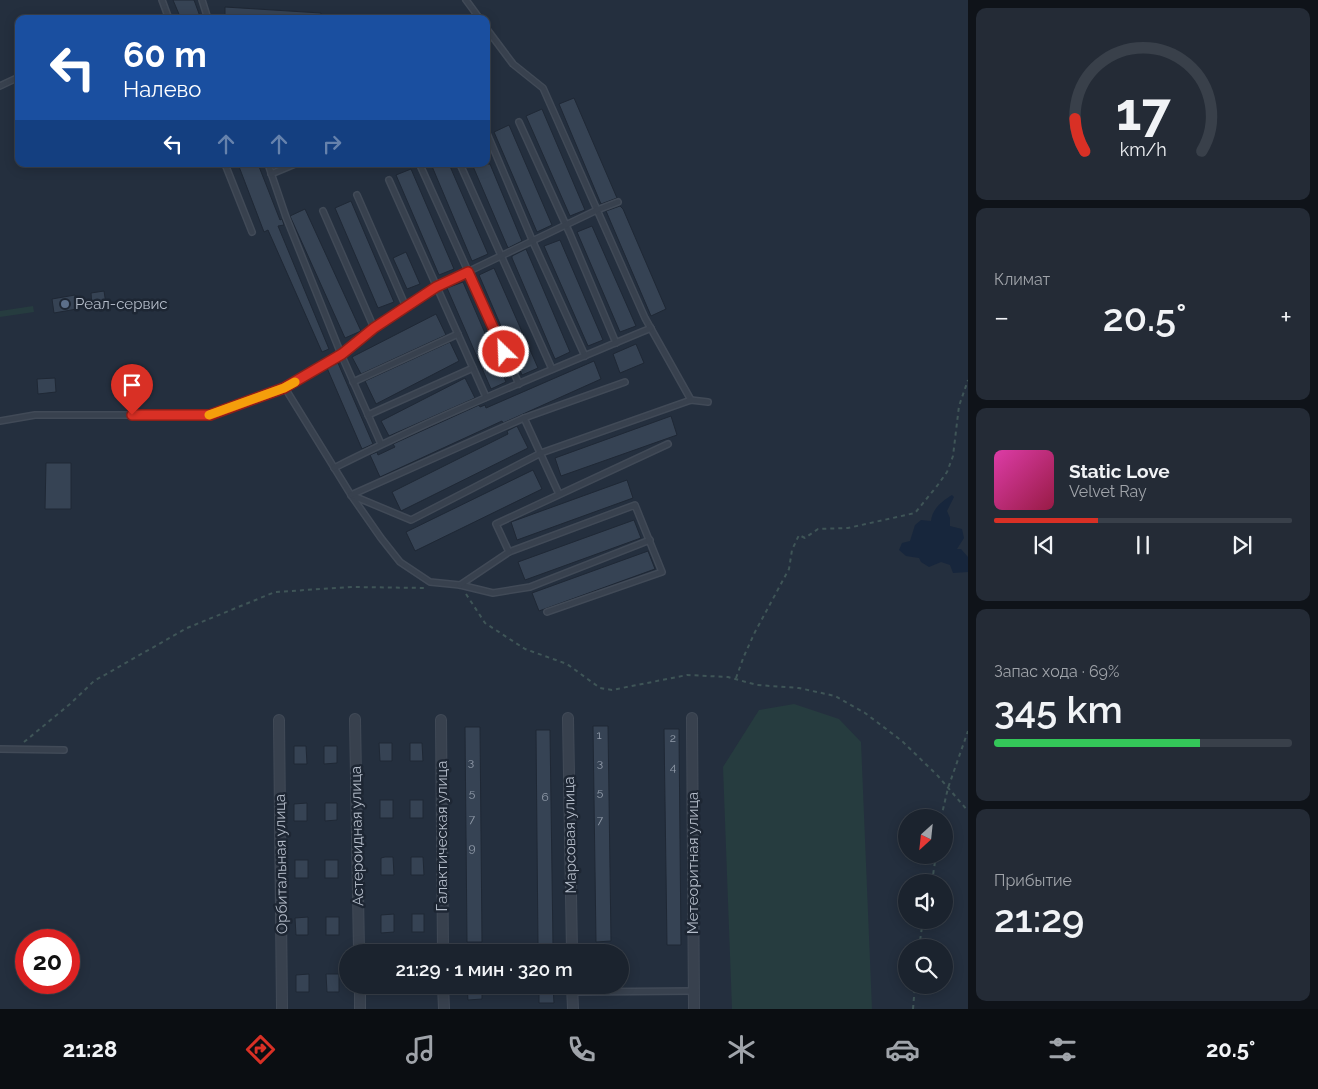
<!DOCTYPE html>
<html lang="ru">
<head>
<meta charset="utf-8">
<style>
	body { margin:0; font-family:Raleway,sans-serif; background:#242b36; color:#f1f3f6; height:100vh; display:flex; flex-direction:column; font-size:19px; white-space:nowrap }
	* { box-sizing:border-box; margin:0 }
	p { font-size:16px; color:#a0a4aa }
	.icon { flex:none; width:28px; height:28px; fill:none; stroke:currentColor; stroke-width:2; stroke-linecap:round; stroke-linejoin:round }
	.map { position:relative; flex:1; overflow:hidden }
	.sheet { display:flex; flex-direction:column; gap:8px; padding:8px; background:#0f1319; width:350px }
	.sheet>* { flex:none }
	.banner { position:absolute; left:15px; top:15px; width:475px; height:152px; border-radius:10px; box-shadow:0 2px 12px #0003,0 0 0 1px #39404a; background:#1a4fa0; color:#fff; overflow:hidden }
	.needle { width:32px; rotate:207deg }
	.tools { position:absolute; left:898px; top:809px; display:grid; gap:10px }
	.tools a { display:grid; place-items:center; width:55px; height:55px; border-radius:50%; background:#1b232e; box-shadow:0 2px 12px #0003,0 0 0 1px #39404a; font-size:25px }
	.speed { position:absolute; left:15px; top:929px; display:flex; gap:10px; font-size:25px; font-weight:700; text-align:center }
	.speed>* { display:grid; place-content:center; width:65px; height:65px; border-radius:50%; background:#1b232e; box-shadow:0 2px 12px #0003,0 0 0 1px #39404a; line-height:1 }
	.speed .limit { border:8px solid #d22; background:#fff; color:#111 }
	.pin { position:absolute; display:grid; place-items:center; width:42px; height:42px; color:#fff; margin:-51px -21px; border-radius:50% 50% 50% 0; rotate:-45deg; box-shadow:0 0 5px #0007 }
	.pin .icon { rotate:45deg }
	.me { position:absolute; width:55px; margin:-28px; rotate:336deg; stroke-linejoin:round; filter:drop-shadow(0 0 4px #0008) }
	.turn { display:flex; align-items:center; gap:18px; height:105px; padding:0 25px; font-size:22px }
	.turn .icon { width:65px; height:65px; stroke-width:2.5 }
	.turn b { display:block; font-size:35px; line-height:42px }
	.lanes { display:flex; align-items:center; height:48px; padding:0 25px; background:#0003; justify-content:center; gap:25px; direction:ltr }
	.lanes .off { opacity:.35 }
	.big { font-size:38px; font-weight:600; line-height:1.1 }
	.sheet .card { flex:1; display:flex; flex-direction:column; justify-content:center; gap:8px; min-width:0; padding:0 18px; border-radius:10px; background:#242b36 }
	.sheet .dial { align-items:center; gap:0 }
	.dial svg { height:130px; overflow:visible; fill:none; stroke:#39404a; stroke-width:7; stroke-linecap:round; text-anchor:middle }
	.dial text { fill:#f1f3f6; stroke:none }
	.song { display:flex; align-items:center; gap:15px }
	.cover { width:60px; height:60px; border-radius:8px; background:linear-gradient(135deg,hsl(320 70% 55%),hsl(340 70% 35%)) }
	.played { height:5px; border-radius:2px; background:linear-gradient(90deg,#d93025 35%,#39404a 35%) }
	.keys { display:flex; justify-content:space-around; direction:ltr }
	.heat { display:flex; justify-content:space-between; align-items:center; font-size:28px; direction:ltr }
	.charge { height:8px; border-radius:4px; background:linear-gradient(90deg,#34c759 69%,#39404a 0) }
	.trip { position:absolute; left:339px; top:944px; width:290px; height:50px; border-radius:25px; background:#1b232e; box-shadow:0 2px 12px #0003,0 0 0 1px #39404a; font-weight:600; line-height:50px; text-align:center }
	.menu { display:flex; height:80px; justify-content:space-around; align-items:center; background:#0b0e12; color:#a0a4aa }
	.menu .icon { width:35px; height:35px }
	.menu .current { color:#d93025 }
	.menu b { font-size:22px; color:#f1f3f6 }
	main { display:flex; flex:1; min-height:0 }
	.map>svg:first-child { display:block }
</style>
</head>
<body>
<main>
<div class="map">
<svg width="968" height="1009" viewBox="0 0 968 1009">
	<rect width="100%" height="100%" fill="#242f3e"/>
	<!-- green -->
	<g fill="#263c3f">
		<polygon points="33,306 34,312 0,317 0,311"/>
		<polygon points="794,704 839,719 861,742 872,1009 732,1009 723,767 759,710"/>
	</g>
	<!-- water -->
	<path fill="#17263c" d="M952,495l2,2 -7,14 3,7v8l12,3 2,9 -7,11h4l7,8v15l-15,1 -3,-8 -9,-3 -12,5 -8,-5 -2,-4 -13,-2 -7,-6 3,-7 8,-2 5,-16 6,-5 10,1c1,-12 11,-20 21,-26z"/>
	<!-- building -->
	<g fill="#364354" stroke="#1f2835">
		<polygon points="173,0 194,0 201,19 181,19"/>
		<polygon points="225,7 321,13 321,19 279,19 225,16"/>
		<polygon points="574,98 617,198 601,204 559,104"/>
		<polygon points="542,109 585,210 570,216 526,116"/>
		<polygon points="509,125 552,225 537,232 494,132"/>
		<polygon points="238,164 258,164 280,220 282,219 284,225 278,226 329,349 322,352 268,230 264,232"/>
		<polygon points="431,164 449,164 488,254 472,261"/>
		<polygon points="472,164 490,164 522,241 508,248"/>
		<polygon points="411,169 454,269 439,275 396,175"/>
		<polygon points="351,201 394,302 378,308 335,208"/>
		<polygon points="620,206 623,209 666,309 651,316 606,211"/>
		<polygon points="305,209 361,331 345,338 290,216"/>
		<polygon points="592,226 636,326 620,332 577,232"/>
		<polygon points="560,240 603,340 588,346 544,246"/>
		<polygon points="526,249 570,352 555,359 512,258 512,256"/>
		<polygon points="406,252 420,284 407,289 393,258"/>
		<polygon points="494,268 538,368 522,375 479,275"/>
		<polygon points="463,282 506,382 491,389 447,288"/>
		<polygon points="104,291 106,304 92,306 91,293"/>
		<polygon points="75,295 77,309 54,313 52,299"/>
		<polygon points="436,314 446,335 361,374 352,357"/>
		<polygon points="450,342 459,361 376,404 365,381"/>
		<polygon points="636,344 644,363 620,373 613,354"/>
		<polygon points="594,361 601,379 503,423 502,421 380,477 370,455 377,452 378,455 395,447 393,444 479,405 480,407 485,405 486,408"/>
		<polygon points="338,363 373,444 362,449 327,368"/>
		<polygon points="55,378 56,392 38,394 37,379"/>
		<polygon points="465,378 475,398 389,436 381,421"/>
		<polygon points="671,416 677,435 561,476 555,458"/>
		<polygon points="517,426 528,448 401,511 392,492 508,434 507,431"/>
		<polygon points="46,463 71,463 71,509 45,509"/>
		<polygon points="533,470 542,489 415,551 406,532"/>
		<polygon points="627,480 633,498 517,540 511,522"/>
		<polygon points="634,520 641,538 525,580 518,562"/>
		<polygon points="648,551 655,569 539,611 532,593"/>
		<polygon points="593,726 608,726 611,941 596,942"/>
		<polygon points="465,727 480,727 482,942 467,942"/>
		<polygon points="664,729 679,729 679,734 681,945 667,945"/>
		<polygon points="536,730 550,730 553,946 538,946"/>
		<polygon points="379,743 392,743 392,761 380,761"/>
		<polygon points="410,743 422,743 423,761 410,761"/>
		<polygon points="294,746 306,746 307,764 294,764"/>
		<polygon points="324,746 337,746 337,763 324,764"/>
		<rect x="380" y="800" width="13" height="18"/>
		<rect x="410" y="800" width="13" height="18"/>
		<polygon points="307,803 307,821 294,821 294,804"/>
		<polygon points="325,803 337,803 337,820 325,821"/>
		<polygon points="385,857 393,857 394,875 381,875 381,858"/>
		<polygon points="411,857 423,857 424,875 411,875"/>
		<rect x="295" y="860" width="13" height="18"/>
		<rect x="325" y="860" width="13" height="18"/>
		<polygon points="394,914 394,932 381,933 381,915"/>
		<rect x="412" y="914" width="12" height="18"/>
		<polygon points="308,917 308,935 296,935 295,918"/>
		<rect x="326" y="917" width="13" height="18"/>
		<polygon points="309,974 309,992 296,992 296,975"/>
		<polygon points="326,974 339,974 339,992 327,992"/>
		<polygon points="467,985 482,985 482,999 468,1000"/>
		<polygon points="539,987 553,987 554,1003 539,1003"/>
	</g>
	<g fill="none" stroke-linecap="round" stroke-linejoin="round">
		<defs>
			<g id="lane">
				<polyline points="162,0 169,19"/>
				<polyline points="202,0 208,19"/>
				<polyline points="466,0 480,19"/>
				<polyline points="486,28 513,64 543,88 645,318 691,400"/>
				<polyline points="0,86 19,77"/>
				<polyline points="519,122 570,234 616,343"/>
				<polyline points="486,131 533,242 585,356"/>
				<polyline points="225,164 252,232"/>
				<polyline points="268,164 286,217 341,354 381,444"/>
				<polyline points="460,164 552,369"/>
				<polyline points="420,165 519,384"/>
				<polyline points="271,174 295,164"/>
				<polyline points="389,180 486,397"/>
				<polyline points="357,195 406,307"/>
				<polyline points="323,211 374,328"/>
				<polyline points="353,382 458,334"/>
				<polyline points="285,388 351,495 381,538 400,562 430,582 460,585 493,593 530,587 650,540"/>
				<polyline points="368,415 473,368"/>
				<polyline points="524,418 559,494"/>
				<polyline points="0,421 35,415 210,415 285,388 341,354 374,328 436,287 597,210 618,202"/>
				<path d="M334,468c103,-52 210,-95 317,-140"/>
				<polyline points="351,495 411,520 541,453 691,400 708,402"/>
				<polyline points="351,495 524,418 625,382"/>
				<polyline points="509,552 635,505 662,572 547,612"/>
				<polyline points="460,585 509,552 496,524 668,444"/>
				<polyline points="0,749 64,750"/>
				<polyline points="573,992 694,991"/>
			</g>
			<g id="street">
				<polyline points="568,718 572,952"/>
				<polyline points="692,718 694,1009"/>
				<polyline points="355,719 359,952"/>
				<polyline points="279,720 282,1009"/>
				<polyline points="441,720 443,952"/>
				<polyline points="360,985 360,1009"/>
				<polyline points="443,985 444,1009"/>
				<polyline points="572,985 573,1009"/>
			</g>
		</defs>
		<!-- lane casing -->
		<use href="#lane" stroke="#414a57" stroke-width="8"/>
		<!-- street casing -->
		<use href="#street" stroke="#414a57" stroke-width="12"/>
		<!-- path -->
		<g stroke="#3f5557" stroke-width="2" stroke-dasharray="4 4" stroke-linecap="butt">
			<polyline points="466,594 485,623 525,649 567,664 600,688 612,690 687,675 728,677 757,685 799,688 835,696 865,713 902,741 938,776 968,811"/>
			<polyline points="736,678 744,656 755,632 789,569 792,550 799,535 805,538 818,529 848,528 915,513 937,486 947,472 953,456 959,406 968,380"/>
			<polyline points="24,742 70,704 94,681 187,628 275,592 352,587 427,588"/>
			<polyline points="941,818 948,788 968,731"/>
			<polyline points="932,882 936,855"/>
			<polyline points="919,948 923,920"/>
			<polyline points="913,1009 915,985"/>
		</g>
		<!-- lane -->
		<use href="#lane" stroke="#38414e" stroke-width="5"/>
		<!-- street -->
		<use href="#street" stroke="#38414e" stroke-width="10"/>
	</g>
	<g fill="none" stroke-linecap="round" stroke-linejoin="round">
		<defs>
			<polyline id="route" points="132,415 210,415 284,388 342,354 374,328 436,287 468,272 504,352"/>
		</defs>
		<!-- route casing -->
		<use href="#route" stroke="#8d1f18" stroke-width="12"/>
		<!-- route -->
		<use href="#route" stroke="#d93025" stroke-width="9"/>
		<!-- slow -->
		<polyline stroke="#f59e0b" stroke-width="9" points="209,415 284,388 295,382"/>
	</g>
	<!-- markers -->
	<circle fill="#5c6f8a" stroke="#1d2633" stroke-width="2" cx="65" cy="304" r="5"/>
	<g text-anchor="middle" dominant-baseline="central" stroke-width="5" stroke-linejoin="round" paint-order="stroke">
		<!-- number labels -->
		<g font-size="12" fill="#929caa">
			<text x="599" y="735">1</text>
			<text x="673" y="738">2</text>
			<text x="471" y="762">3</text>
			<text x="600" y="763">3</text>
			<text x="673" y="767">4</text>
			<text x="600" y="792">5</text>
			<text x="472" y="793">5</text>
			<text x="545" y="797">6</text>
			<text x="472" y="819">7</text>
			<text x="600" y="820">7</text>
			<text x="472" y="848">9</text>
		</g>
		<!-- poi labels -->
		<g font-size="15" fill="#b4bcc9" stroke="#1d2633" text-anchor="start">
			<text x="75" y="304">Реал-сервис</text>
		</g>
		<!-- street labels -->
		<g font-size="15" fill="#b4bcc9" stroke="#1d2633">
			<text transform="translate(570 835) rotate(-91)">Марсовая улица</text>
			<text transform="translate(357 836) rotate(-91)">Астероидная улица</text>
			<text transform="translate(442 836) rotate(-90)">Галактическая улица</text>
			<text transform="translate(693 863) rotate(-90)">Метеоритная улица</text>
			<text transform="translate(281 864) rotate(-91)">Орбитальная улица</text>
		</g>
	</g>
</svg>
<div class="tools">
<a><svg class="needle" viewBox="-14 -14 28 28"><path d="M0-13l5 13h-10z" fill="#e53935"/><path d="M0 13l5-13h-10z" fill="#a0a4aa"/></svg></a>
<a><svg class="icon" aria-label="sound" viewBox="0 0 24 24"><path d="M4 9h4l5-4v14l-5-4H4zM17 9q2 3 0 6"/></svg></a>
<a><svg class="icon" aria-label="search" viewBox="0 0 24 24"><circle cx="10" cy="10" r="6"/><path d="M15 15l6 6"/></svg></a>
</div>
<div class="speed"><div class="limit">20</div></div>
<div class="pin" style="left:132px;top:415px;background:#d93025"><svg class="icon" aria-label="arrive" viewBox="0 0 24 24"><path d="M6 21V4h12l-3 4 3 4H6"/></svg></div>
<svg class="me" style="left:504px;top:352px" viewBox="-20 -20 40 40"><circle r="17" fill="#d93025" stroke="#fff" stroke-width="3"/><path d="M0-11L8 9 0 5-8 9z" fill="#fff"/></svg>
<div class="trip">21:29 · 1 мин · 320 m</div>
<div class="banner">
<div class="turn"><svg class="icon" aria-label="left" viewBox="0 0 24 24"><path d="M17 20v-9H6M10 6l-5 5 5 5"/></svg><div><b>60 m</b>Налево</div></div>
<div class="lanes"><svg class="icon" aria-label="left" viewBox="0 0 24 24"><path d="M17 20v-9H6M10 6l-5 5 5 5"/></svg><svg class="icon off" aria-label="ahead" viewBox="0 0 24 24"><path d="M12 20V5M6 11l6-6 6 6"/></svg><svg class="icon off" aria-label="ahead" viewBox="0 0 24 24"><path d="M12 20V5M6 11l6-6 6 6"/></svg><svg class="icon off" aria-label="right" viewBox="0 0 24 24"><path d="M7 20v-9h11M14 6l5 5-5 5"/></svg></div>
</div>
</div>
<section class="sheet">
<div class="card dial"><svg viewBox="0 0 100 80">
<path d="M14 69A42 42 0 1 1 86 69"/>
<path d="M14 69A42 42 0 0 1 8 49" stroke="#d93025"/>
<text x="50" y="56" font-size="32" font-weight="700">17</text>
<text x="50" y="72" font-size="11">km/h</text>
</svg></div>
<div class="card"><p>Климат</p>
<div class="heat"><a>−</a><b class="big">20.5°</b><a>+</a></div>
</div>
<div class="card">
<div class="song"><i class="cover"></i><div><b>Static Love</b><p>Velvet Ray</p></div></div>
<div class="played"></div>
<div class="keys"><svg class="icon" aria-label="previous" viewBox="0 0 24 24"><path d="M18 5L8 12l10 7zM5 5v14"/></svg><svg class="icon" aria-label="pause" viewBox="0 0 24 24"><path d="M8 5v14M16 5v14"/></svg><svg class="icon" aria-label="next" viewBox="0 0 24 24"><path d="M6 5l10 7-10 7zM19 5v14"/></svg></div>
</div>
<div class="card"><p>Запас хода · 69%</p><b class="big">345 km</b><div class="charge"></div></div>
<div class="card"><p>Прибытие</p><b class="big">21:29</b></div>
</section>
</main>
<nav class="menu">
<b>21:28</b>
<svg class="icon current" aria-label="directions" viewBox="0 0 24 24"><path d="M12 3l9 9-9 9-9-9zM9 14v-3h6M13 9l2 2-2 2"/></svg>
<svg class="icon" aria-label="music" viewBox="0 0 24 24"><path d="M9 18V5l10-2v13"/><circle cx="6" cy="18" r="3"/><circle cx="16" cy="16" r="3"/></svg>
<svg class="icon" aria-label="phone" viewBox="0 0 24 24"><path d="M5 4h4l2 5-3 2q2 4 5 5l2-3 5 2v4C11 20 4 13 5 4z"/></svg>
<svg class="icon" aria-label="climate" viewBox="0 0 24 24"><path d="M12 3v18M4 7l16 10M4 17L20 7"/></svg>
<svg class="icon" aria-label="car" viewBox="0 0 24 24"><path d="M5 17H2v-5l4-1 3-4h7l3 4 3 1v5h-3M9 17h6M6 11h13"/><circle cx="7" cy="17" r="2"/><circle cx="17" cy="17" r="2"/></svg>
<svg class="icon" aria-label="filters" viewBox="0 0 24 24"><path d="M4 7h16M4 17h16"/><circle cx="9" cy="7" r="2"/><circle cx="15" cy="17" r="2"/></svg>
<b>20.5°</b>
</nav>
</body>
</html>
